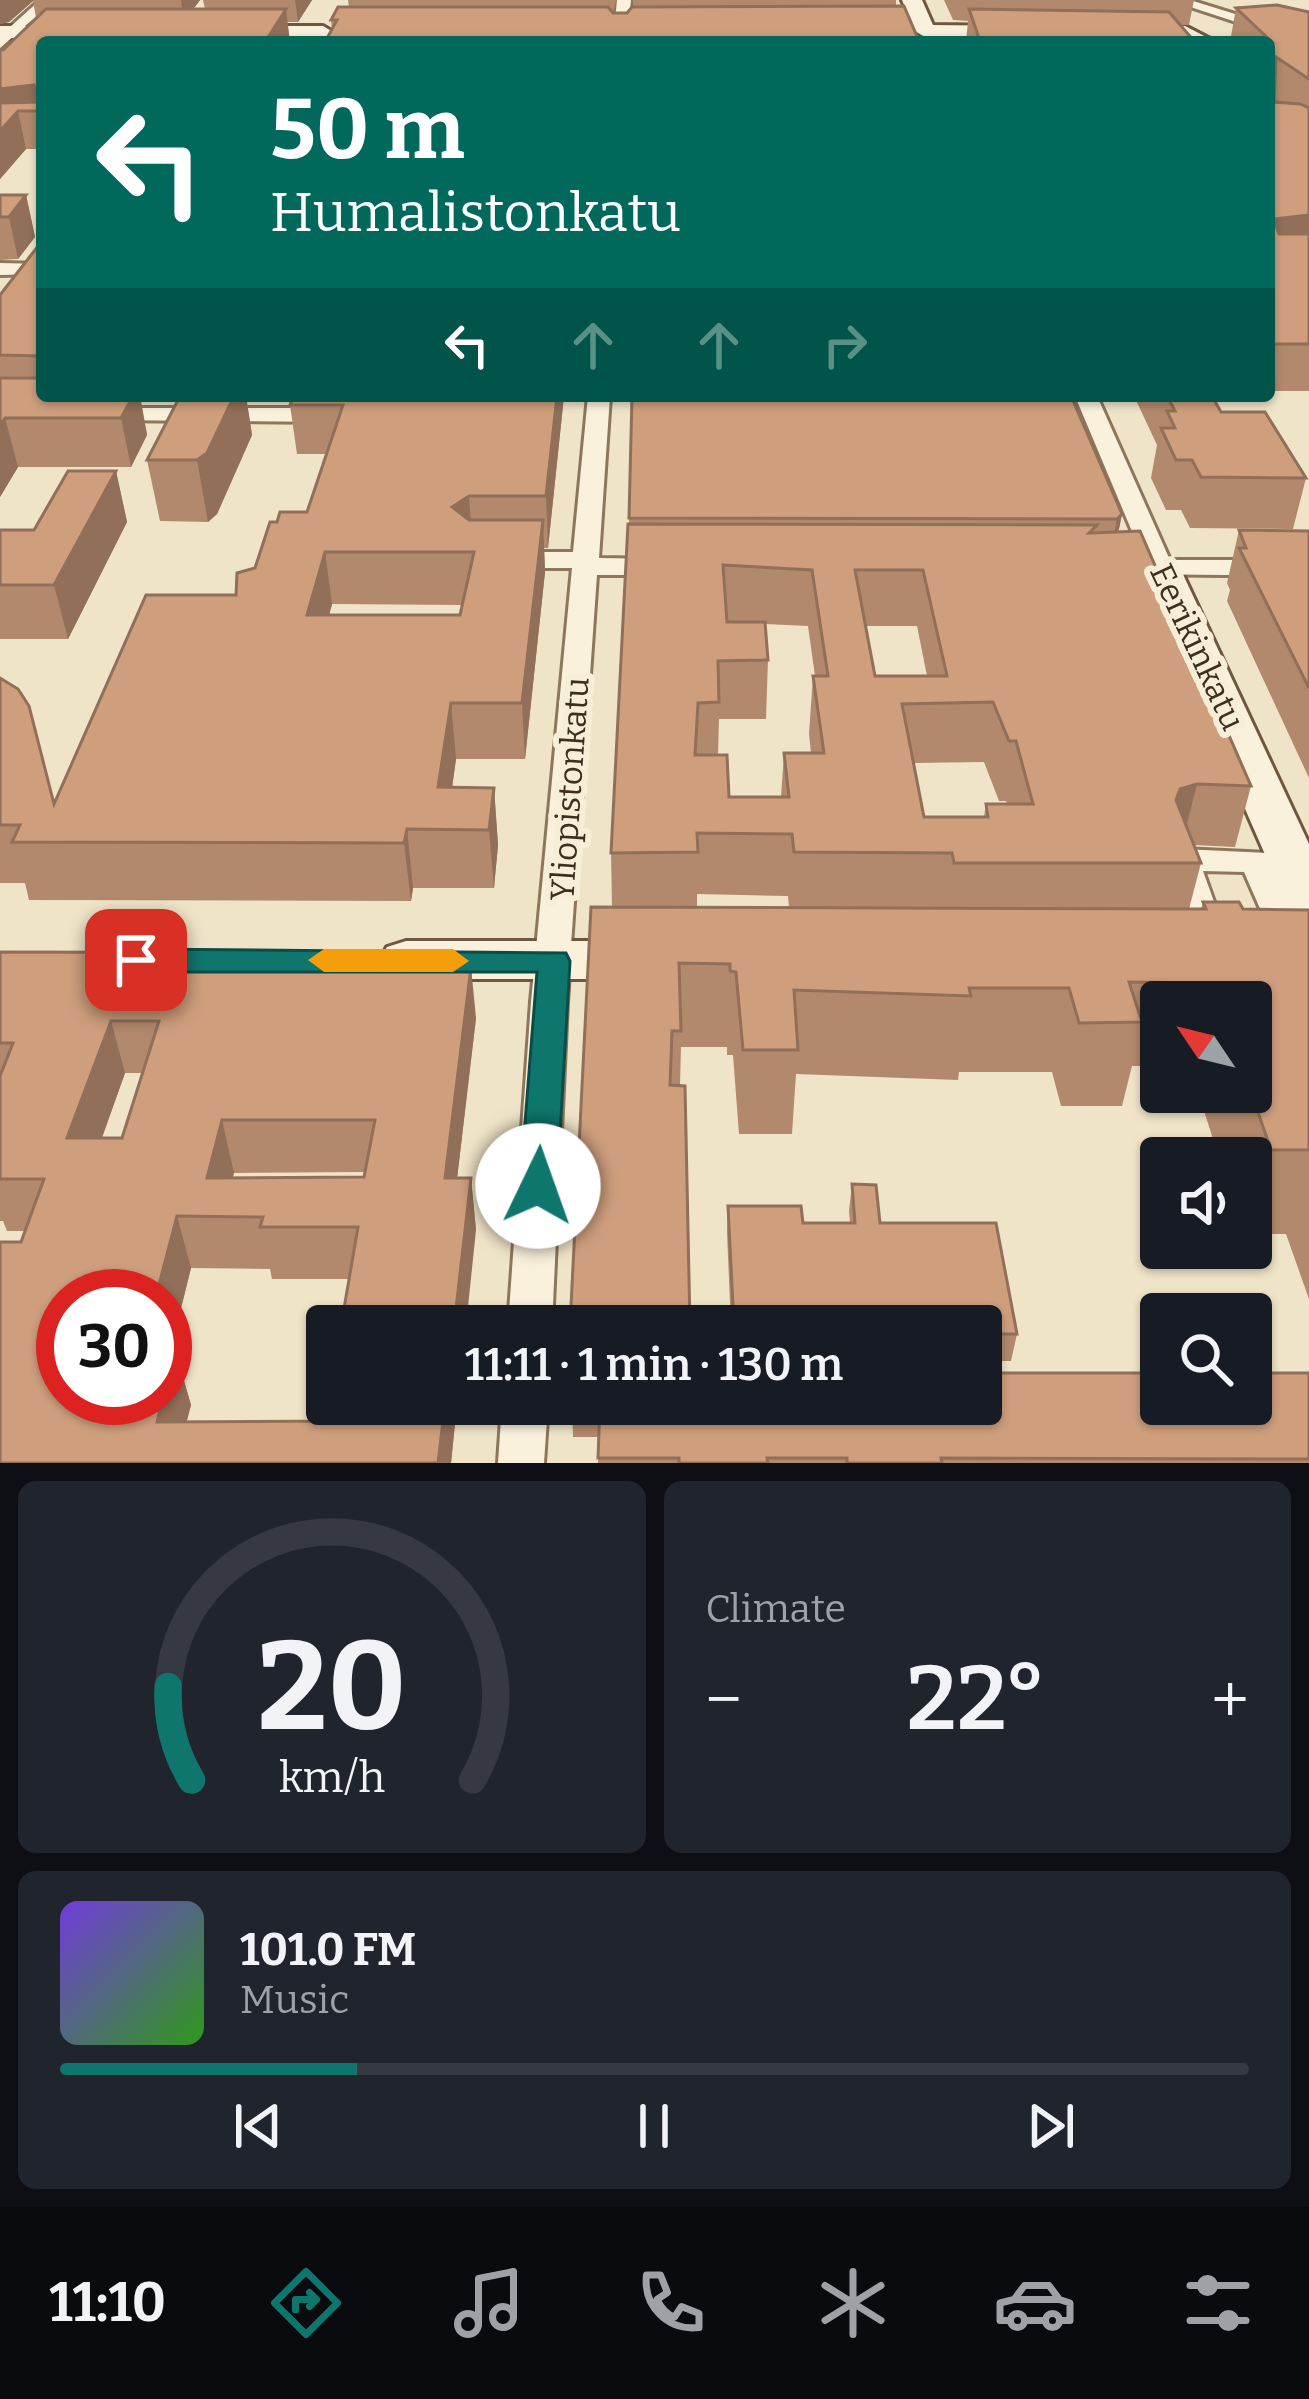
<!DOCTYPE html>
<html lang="en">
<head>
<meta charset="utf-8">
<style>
	body { margin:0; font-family:Bitter,serif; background:#20242c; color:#f1f3f6; height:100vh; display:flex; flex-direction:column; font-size:45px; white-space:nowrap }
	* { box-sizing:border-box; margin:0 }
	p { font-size:39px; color:#9ea1a6 }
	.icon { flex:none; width:66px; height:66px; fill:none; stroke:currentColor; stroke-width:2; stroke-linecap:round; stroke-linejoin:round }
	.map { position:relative; height:1463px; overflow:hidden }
	.details { display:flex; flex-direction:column; gap:18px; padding:18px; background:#0d0f14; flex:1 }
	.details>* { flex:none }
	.guide { position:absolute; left:36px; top:36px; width:1239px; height:366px; border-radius:12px; box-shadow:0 3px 9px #0004; background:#00695c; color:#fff; overflow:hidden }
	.needle { width:78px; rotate:305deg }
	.controls { position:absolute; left:1140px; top:981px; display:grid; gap:24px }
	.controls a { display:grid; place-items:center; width:132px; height:132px; border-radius:12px; background:#171b24; box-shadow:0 3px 9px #0004; font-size:60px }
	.speed { position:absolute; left:36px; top:1269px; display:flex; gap:24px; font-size:60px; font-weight:700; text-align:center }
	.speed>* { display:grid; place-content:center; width:156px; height:156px; border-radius:50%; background:#171b24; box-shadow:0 3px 9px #0004; line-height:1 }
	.speed .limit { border:18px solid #d22; background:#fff; color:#111 }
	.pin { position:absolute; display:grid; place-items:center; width:102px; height:102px; color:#fff; margin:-51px; border-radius:24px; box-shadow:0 6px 18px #0006 }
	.me { position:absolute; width:132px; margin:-66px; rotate:3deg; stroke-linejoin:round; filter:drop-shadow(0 0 9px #0008) }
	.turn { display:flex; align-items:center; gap:42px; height:252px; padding:0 36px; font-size:54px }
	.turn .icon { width:156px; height:156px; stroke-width:2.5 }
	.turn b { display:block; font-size:84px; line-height:102px }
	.lanes { display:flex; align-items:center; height:114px; padding:0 36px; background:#0003; justify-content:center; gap:60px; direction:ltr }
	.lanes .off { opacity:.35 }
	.big { font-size:90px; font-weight:600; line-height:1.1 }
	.details .card { flex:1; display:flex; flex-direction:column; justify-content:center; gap:18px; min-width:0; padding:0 42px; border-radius:18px; background:#20242c }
	.details .dial { align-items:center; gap:0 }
	.dial svg { height:312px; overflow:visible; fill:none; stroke:#363941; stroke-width:7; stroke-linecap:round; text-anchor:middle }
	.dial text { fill:#f1f3f6; stroke:none }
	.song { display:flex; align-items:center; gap:36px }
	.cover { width:144px; height:144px; border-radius:18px; background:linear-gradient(135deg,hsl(260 70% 55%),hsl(110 70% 35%)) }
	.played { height:12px; border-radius:6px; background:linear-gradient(90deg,#0f766e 25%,#363941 25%) }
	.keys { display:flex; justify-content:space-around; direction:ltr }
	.heat { display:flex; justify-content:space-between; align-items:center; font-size:66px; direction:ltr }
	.details .tiles { flex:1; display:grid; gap:18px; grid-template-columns:1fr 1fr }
	.card:last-child { grid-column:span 2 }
	.trip { position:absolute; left:306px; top:1305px; width:696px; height:120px; border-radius:12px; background:#171b24; box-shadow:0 3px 9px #0004; font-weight:600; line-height:120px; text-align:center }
	.menu { display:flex; height:192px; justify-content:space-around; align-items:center; background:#090b0e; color:#9ea1a6 }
	.menu .icon { width:84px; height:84px }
	.menu .current { color:#0f766e }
	.menu b { font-size:54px; color:#f1f3f6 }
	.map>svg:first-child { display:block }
</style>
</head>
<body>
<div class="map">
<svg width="1309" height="1463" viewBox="0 0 1309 1463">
	<rect width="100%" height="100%" fill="#f0e4c8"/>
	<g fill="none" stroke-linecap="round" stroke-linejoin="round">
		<defs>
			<g id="street">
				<polygon points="40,0 55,0 0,48 0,36"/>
				<polygon points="617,0 631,0 627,42 613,42"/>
				<polygon points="1169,0 1190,0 1309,37 1309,46"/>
				<polygon points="0,263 42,264 42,274 0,275"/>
				<polygon points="588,396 610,396 599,558 664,559 677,567 664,575 597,575 567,1002 552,1326 508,1326 531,1002 572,568 503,568 490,560 503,552 573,552"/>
				<polygon points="1075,396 1097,396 1170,560 1309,560 1309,576 1129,574 1125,568 1129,562 1144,560"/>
				<polygon points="102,408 330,408 341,415 330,422 94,420 91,415"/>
				<path d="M1182,849l86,4 32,65 -7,21 -83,10 -12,-3 -32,-86 4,-8zM1203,871l41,1 21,48 -43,4z"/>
				<polygon points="502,1404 548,1404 544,1463 498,1463"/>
			</g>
			<g id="secondary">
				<polygon points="902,0 922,0 933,25 1026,26 1036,32 1026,38 925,37 915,31"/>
				<polygon points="0,26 80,26 90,32 80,38 0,38"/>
				<polygon points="323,26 333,32 330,36 230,38 220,32 230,26"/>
				<polygon points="1185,26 1216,42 1128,37 1118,31 1128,25"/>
				<polygon points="1160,556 1180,568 1309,844 1309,915 1291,910 1284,898 1140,568"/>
				<polygon points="406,941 646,941 665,947 672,960 665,973 646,979 406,979 387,973 380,960 387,947"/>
			</g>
		</defs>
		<!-- street casing -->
		<use href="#street" stroke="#8d765c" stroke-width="6"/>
		<!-- secondary casing -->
		<use href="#secondary" stroke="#6f573f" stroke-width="6"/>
		<!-- street -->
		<use href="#street" fill="#faf1dc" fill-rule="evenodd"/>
		<!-- secondary -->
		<use href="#secondary" fill="#faf1dc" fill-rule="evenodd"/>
	</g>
	<!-- wall -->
	<g fill="#b2896c" fill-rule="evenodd">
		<polygon points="0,0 200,0 193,9 205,9 203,0 312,0 298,22 287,22 290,42 42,42 42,149 26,149 0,179 0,50 3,50 36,18 33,1 9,22 0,24"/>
		<polygon points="348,0 616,0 613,13 627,13 633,7 633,0 896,0 896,6 919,41 966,41 968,21 953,20 944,0 1194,0 1189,25 1180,25 1195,42 325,42 332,30 331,20 349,7"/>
		<polygon points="1236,8 1309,12 1309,391 1269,391 1269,42 1230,42"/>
		<polygon points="0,195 26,195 35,237 18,259 0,260"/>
		<polygon points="42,241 42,396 140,396 147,435 131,467 18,467 0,497 0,295"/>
		<polygon points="180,396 246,396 252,435 217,514 208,522 160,521 147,460"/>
		<path d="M293,396h271l-16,152h-4l1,24 -20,187h-69l-4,29h42l4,57 -4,43h-81l-2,13 -382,-1 -4,-17h-25v-205l55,125 181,-208 19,-27 22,-46 30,-10 19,-58h-29l-7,-49zM332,604l130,1 -2,10h-131z"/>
		<path d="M632,396l490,118 -4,18 133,254 -16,61 -41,-2 7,18 -12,46h12l2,-7 40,7 66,1v389l-23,-65h-35v-76h-32l-21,-66h53v-90h-90v64h-29l-10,40h-61l-9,-34h-93l-1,8 -162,-6 -4,60h-53l-6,-79h-6v-8h-46l-1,38 10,241 -78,-419 -1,-54 18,-329zM765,624l43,2 7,50h-2l-4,58 2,19h-27l-3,44h-52l-11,-42 1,-36h47l2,-59zM866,626h51l10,50h-52zM984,762l15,39h7l1,3h-21l-2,13h-60l-11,-54zM697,894l91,2 1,12h-92z"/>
		<polygon points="1134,396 1212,396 1221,412 1306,478 1293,529 1190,528 1181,510 1166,510 1151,478 1157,445"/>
		<polygon points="116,471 127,522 68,639 0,639 0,530 34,530"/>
		<polygon points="1239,530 1309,531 1309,778 1227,601 1230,590 1227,583"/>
		<path d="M0,952l476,66 -19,160h14l5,52 -127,49h-77l-2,-10 -79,-1 -21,85h6l15,52 -4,16h152l2,-17h116l-6,59h-451l21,-221 3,-11h-17l-4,-10h-3zM125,1073h17l-20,65h-20zM365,1172l-1,5 -132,1 2,-5z"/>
		<polygon points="852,1184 880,1223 1017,1334 1011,1361 981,1361 981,1326 731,1326 727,1233 728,1206 803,1223 850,1223 849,1211"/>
		<polygon points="1309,1373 1309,1463 598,1463 599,1437 573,1437 572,1404 981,1404"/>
	</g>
	<!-- shaded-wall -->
	<g fill="#916f58">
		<polygon points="0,0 33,0 33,1 9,22 0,24"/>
		<polygon points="181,0 200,0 184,22"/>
		<polygon points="295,0 312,0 298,22"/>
		<polygon points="286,9 290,42 265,42"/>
		<polygon points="34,85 40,111 18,111 26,149 0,179 0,89"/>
		<polygon points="26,195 35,237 18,259 9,217"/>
		<polygon points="1309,215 1309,256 1269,261 1274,219"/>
		<polygon points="133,396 140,396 147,435 131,467 121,418"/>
		<polygon points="234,396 246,396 252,435 217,514 208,522 197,460"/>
		<polygon points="557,396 564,396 548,548 546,496"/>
		<polygon points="5,418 18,467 0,497 0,426"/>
		<polygon points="116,471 127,522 68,639 54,585"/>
		<polygon points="469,496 473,548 452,507"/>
		<polygon points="1122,514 1115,550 1110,555 1117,519"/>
		<polygon points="543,520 545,572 525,759 522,703"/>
		<polygon points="325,552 332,604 315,670 307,615"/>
		<polygon points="451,703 456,759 446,830 438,787"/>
		<polygon points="1197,784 1182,844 1176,800 1180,789"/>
		<polygon points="494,788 498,845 494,888 489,830"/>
		<polygon points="407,829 413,888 411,901 404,843"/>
		<polygon points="471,967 476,1018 451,1230 445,1178"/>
		<polygon points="111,1021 125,1073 83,1190 67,1138"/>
		<polygon points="222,1120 234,1173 223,1216 207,1178"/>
		<polygon points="471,1178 476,1230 466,1326 454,1326"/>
		<polygon points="177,1216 191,1268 165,1372 165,1296 156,1296"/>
		<polygon points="176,1353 191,1405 175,1463 157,1422 163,1398 165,1398"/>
		<polygon points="445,1404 457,1404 451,1463 438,1463"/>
	</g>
	<!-- building -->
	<g fill="#cf9f7d" stroke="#916f58" stroke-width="3" fill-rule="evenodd">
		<polygon points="1277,5 1309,12 1309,79 1276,57 1274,102 1300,104 1309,108 1309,215 1274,219 1279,234 1309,234 1309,344 1269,344 1269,42 1272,42 1236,8"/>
		<polygon points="904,6 919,41 980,41 969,9 1169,12 1195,42 325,42 337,20 331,20 338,7 608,7 613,13 627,13 632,7"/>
		<polygon points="46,9 286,9 265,42 42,42 42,111 18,111 0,131 0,103 37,102 34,85 0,89 0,50 3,50"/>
		<polygon points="0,195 26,195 9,217 0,217"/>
		<polygon points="42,241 42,356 0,355 0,295"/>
		<polygon points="0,378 42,378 42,396 133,396 121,418 5,418 0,426"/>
		<polygon points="180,396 234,396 207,453 197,460 147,460"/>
		<path d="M293,396h264l-11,100h-77l-17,11 17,13h74l-21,183h-71l-13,84 56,1 -5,42 -82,-1 -3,14 -392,-1 8,-17h-20v-147l18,11 11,17 25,98 92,-209h90l1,-22 18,-5 15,-46h7l3,-10h27l36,-107h-53zM325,552h149l-14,63h-153z"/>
		<polygon points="632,396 1071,396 1122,514 1117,519 629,518"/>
		<polygon points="1167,396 1212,396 1221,412 1265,412 1306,478 1201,477 1192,460 1176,460 1161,428 1175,428 1167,411 1175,411"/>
		<polygon points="68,471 116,471 54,585 0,585 0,530 34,530"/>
		<path d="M628,524l469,1 -8,8 51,-2 111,255 -54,-2 -17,5 -4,11 25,63h-247l-2,-10 -158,-1 -2,-18 -95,-1 1,19 -87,1zM723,565l89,5 16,106h-15l11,77h-40l5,44h-60l-2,-42h-32l3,-52 21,-1 -1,-41 50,-1 -3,-38h-38zM855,570h68l24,106h-72zM993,702l16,39h7l17,63h-47l2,13h-64l-22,-113z"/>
		<polygon points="1239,530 1309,531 1309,688 1239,548 1246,548"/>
		<polygon points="1203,902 1239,902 1243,909 1309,910 1309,1150 1271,1150 1251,1092 1251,1002 1220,1002 1218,998 1205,998 1200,983 1129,982 1142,1022 1079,1023 1069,988 969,988 971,996 794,990 798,1050 743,1050 736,972 730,971 730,964 679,963 681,1031 672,1031 670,1085 685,1086 690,1326 570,1326 591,907 1206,909"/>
		<path d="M0,952l455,1 16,14 -26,211h26l-17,148h-113l17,-99h-98l3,-10 -86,-1 -21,80h-93v102h100l-6,24 182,-1 2,-17h104l-7,59h-438v-221h21l23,-63h-44v-103l13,-33h-13zM111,1021h48l-37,117h-55zM222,1120h153l-11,57 -157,1z"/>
		<polygon points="852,1184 876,1185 880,1223 996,1223 1017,1334 981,1334 981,1326 734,1326 728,1206 801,1206 803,1223 855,1223"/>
		<polygon points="165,1353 176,1353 165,1392"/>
		<polygon points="981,1373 1161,1373 1161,1404 1251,1404 1251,1373 1309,1373 1309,1459 941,1458 942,1463 847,1463 847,1458 767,1458 768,1463 679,1463 679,1458 598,1458 600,1404 981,1404"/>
	</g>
	<!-- route -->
	<polygon fill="#0f766e" stroke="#0a4d48" stroke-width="3" points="136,949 566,953 570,961 557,1186 551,1197 538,1201 525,1197 520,1186 537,972 136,972 120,960"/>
	<!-- slow -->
	<polygon fill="#f59e0b" points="324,949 453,949 469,961 453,972 324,972 308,960"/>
	<g text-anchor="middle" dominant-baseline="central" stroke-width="12" stroke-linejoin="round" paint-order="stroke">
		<!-- street labels -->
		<g font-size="33" fill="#3d2e20" stroke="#f7eed8">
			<text transform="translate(1197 647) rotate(65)">Eerikinkatu</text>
			<text transform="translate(570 789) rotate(-86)">Yliopistonkatu</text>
		</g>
	</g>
</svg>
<div class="controls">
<a><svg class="needle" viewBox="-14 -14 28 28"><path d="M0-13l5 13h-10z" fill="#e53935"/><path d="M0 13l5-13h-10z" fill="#9ea1a6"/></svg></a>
<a><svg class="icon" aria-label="sound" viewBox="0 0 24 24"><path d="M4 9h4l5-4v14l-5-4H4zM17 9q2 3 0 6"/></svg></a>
<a><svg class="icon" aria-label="search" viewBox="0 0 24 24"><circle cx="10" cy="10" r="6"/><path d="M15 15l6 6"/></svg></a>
</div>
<div class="speed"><div class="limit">30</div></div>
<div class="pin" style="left:136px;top:960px;background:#d93025"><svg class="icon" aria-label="arrive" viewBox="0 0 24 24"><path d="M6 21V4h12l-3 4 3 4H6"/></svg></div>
<svg class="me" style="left:538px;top:1186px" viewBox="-20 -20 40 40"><circle r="19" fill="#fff"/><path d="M0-13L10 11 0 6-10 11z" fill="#0f766e"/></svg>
<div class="trip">11:11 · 1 min · 130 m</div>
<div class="guide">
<div class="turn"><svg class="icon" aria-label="left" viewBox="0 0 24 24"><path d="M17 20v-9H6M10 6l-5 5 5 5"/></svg><div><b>50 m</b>Humalistonkatu</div></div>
<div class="lanes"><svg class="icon" aria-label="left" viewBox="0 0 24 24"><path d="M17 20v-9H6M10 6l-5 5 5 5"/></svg><svg class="icon off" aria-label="ahead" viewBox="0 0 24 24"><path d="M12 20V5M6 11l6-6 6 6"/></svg><svg class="icon off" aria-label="ahead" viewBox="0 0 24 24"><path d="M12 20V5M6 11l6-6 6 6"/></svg><svg class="icon off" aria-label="right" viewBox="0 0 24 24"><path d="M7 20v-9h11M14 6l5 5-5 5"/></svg></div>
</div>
</div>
<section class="details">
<div class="tiles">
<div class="card dial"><svg viewBox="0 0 100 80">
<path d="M14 69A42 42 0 1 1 86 69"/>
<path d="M14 69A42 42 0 0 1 8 45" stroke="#0f766e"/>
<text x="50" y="56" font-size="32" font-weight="700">20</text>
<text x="50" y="72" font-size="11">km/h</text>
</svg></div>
<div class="card"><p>Climate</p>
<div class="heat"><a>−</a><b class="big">22°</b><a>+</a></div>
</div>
<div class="card">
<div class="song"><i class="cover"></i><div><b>101.0 FM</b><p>Music</p></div></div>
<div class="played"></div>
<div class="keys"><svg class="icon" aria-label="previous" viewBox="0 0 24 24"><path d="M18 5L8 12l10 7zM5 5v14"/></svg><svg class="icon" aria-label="pause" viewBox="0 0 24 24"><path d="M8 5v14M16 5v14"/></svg><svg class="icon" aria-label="next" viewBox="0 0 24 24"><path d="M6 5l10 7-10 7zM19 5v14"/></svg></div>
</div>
</div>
</section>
<nav class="menu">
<b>11:10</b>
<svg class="icon current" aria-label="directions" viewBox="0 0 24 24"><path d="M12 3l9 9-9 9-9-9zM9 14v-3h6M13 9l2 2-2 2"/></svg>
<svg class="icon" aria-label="music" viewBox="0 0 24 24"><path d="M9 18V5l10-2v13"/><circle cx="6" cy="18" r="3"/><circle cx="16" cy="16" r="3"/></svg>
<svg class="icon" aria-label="phone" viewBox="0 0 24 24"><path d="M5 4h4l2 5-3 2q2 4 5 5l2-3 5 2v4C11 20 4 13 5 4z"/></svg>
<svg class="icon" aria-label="climate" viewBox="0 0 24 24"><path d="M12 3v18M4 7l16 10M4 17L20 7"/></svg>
<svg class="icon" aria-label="car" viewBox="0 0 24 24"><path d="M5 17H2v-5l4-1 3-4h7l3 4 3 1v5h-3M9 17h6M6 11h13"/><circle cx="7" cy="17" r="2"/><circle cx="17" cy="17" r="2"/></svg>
<svg class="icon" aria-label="filters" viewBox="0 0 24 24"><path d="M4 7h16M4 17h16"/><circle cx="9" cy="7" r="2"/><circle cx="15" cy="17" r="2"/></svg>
</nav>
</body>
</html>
